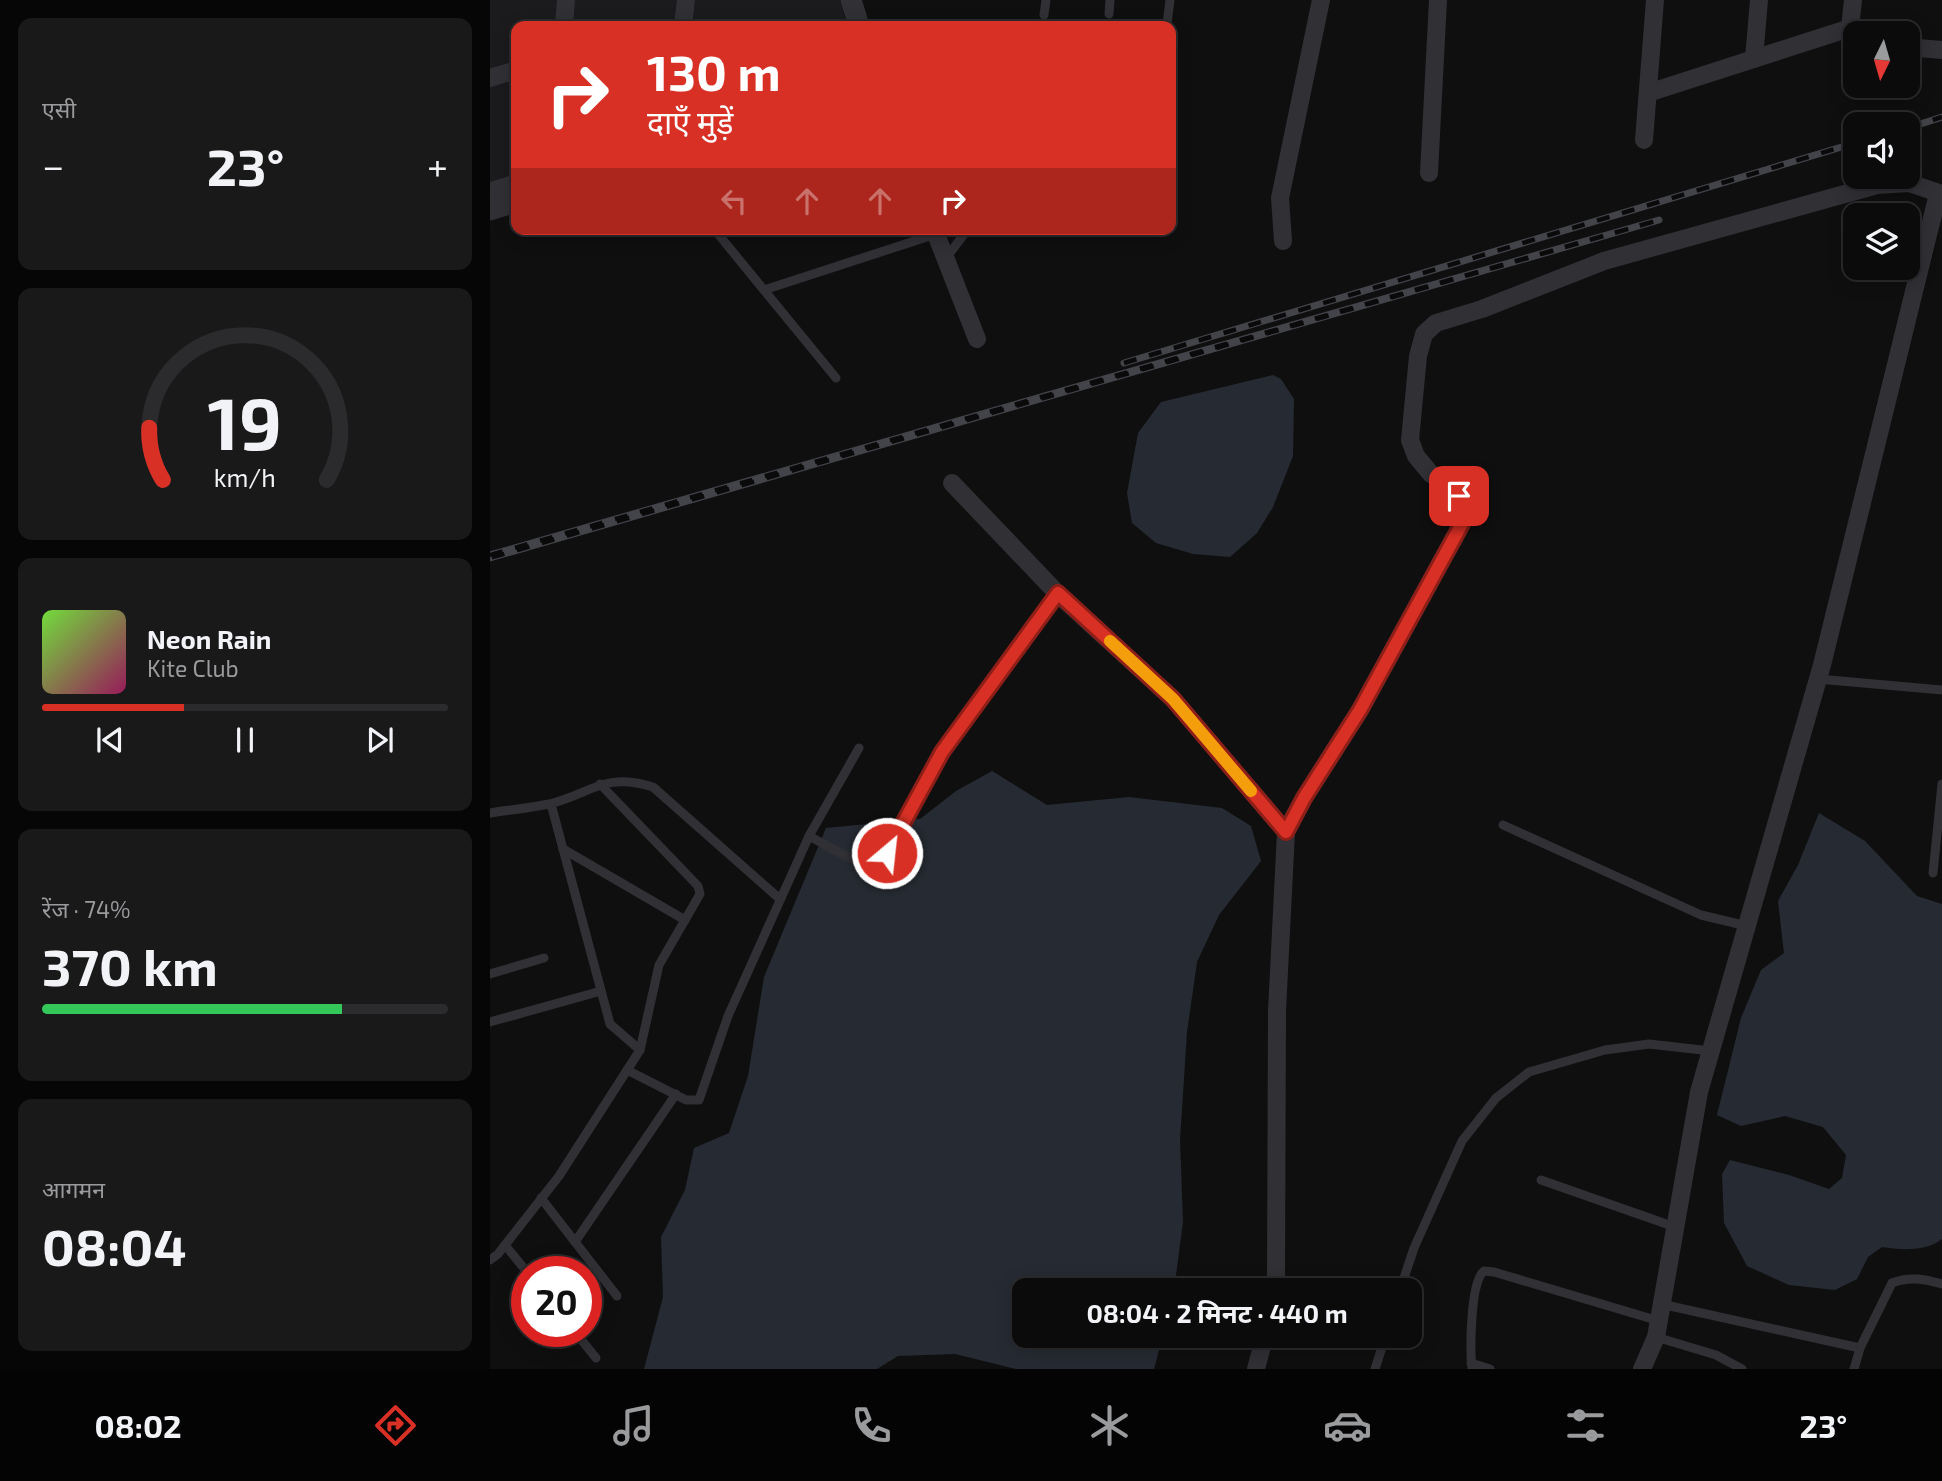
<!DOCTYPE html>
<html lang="hi">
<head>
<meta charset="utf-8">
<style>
	body { margin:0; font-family:"Exo 2","Noto Sans Devanagari",sans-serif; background:#19191a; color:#f1f3f6; height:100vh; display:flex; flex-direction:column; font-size:26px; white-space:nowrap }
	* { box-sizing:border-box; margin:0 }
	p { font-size:23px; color:#9a9b9d }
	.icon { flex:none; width:38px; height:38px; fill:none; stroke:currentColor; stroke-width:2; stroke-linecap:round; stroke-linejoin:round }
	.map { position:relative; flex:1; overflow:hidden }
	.drawer { display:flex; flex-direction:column; gap:18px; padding:18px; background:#060607; width:490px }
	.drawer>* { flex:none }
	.guide { position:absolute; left:21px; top:21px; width:665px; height:214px; border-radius:14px; box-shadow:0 4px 18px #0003,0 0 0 2px #2b2b2d; background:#d93025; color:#fff; overflow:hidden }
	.needle { width:46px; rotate:185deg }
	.fabs { position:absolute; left:1353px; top:21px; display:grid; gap:14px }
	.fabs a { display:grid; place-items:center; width:77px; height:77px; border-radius:14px; background:#0b0b0c; box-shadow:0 4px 18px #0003,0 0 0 2px #2b2b2d; font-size:35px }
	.speed { position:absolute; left:21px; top:1256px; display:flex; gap:14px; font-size:35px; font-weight:700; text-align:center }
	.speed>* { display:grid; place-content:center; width:91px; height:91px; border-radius:50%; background:#0b0b0c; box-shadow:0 4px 18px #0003,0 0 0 2px #2b2b2d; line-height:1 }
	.speed .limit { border:10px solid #d22; background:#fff; color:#111 }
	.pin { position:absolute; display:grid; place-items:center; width:60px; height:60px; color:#fff; margin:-30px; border-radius:14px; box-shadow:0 4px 10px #0006 }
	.me { position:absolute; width:77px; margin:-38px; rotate:28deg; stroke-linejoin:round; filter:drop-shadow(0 0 5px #0008) }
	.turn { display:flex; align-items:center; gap:24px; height:147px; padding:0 21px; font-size:32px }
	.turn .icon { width:91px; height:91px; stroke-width:2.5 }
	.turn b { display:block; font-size:49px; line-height:60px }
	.lanes { display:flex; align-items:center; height:66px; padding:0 21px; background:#0003; justify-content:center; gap:35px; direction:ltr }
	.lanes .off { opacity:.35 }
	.big { font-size:52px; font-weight:700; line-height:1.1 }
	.drawer .card { flex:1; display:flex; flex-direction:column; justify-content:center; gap:10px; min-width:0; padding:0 24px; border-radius:14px; background:#19191a }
	.drawer .dial { align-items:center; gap:0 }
	.dial svg { height:182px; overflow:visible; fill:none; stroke:#2b2b2d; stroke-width:7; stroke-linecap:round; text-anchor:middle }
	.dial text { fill:#f1f3f6; stroke:none }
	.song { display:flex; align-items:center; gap:21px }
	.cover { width:84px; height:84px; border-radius:10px; background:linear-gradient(135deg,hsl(100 70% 55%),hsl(330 70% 35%)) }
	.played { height:7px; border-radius:4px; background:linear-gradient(90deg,#d93025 35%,#2b2b2d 35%) }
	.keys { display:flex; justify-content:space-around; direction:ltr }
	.heat { display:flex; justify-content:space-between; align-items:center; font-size:38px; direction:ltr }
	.charge { height:10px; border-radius:5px; background:linear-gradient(90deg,#34c759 74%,#2b2b2d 0) }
	.trip { position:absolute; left:522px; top:1278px; width:410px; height:70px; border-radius:14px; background:#0b0b0c; box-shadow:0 4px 18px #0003,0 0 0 2px #2b2b2d; font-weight:700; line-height:70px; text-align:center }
	.tabs { display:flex; height:112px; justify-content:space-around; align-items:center; background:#040405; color:#9a9b9d }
	.tabs .icon { width:49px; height:49px }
	.tabs .selected { color:#d93025 }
	.tabs b { font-size:32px; color:#f1f3f6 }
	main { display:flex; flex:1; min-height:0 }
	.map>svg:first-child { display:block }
</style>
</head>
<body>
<main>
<section class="drawer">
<div class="card"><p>एसी</p>
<div class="heat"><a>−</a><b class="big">23°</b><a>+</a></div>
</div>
<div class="card dial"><svg viewBox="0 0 100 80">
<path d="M14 69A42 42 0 1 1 86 69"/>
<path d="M14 69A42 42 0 0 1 8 46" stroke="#d93025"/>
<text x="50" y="56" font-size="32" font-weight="700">19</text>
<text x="50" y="72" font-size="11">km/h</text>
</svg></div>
<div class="card">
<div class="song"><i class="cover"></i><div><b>Neon Rain</b><p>Kite Club</p></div></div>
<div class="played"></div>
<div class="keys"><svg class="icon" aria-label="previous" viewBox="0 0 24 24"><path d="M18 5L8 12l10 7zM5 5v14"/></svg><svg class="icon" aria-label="pause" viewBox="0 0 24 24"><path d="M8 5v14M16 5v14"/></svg><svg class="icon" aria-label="next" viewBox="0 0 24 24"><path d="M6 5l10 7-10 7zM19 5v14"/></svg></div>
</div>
<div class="card"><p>रेंज · 74%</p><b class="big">370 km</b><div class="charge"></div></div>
<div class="card"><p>आगमन</p><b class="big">08:04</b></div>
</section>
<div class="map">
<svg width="1452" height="1369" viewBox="0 0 1452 1369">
	<rect width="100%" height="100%" fill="#0f0f10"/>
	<!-- built -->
	<polygon fill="#1b1b1d" points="0,0 350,0 357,26 26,26 26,176 0,183"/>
	<!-- water -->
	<g fill="#262b33">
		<polygon points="783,375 791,379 804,399 803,456 783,507 767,533 740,557 703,554 666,543 642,523 637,493 648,433 671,402"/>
		<polygon points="502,771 557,805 639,797 732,808 761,826 771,861 729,915 707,962 697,1032 690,1140 693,1222 684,1290 534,1290 534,1335 673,1335 664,1369 526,1369 465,1354 408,1356 387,1369 154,1369 173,1297 171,1237 195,1190 204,1148 239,1133 258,1076 274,977 336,828 430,819 466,791"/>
		<path d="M1329,813l46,28 52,55 25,8v335c-17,13 -41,11 -60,8l-14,10 -11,22 -22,11 -46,-5 -42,-19 -23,-43 -2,-49 8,-14 59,15 40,14 13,-11 4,-23 -23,-28 -38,-11 -44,10 -24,-11 24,-97 20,-48 23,-17 -6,-52 20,-36z"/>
	</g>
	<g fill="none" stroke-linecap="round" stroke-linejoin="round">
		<!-- service -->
		<g stroke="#303035" stroke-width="9">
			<polyline points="619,14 620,0"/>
			<polyline points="554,15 556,0"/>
			<polyline points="677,24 680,0"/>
			<polyline points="224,229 346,378"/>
			<polyline points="456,258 478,229"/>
			<polyline points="274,290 446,234"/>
			<polyline points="1328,679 1452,690"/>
			<polyline points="61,804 120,1024 150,1050"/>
			<path d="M0,813c19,-3 40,-5 59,-9 44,-11 54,-32 104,-17l127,112"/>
			<polyline points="1013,825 1211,915 1257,926"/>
			<path d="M319,836c14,7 50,30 64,28 6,-1 10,-6 14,-11l54,-101 116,-159"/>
			<polyline points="73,849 195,920"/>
			<polyline points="1443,873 1452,784"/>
			<polyline points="0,974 54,958"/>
			<polyline points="0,1022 111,991"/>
			<polyline points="137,1070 196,1100 209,1100 238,1016 319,836 369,748"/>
			<polyline points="1051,1180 1185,1227"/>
			<polyline points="51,1198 127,1296"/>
			<polyline points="85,1242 186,1094"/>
			<polyline points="15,1245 37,1272"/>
			<polyline points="0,1260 8,1254 69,1176 150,1050 169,965 210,894 208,886 110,784"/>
			<polyline points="910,1290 924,1248 972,1141 1006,1098 1039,1072 1115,1050 1159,1044 1221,1051"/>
			<polyline points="1171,1304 1370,1348"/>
			<polyline points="85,1332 106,1358"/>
			<polyline points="1166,1337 1226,1355 1252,1369"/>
			<polyline points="981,1363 1000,1369"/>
			<polyline points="885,1369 896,1335"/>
			<path d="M982,1369c-2,-19 -2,-87 12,-98l10,1 165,49"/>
			<path d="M1364,1369l6,-21 32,-65c17,-7 33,-4 50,1"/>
		</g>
		<!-- minor -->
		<g stroke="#303035" stroke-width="18">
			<polyline points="1363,0 1360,28 1375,33"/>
			<polyline points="74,26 76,0"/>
			<polyline points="193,26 196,0"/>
			<polyline points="1418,47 1452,50"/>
			<polyline points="1264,59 1269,0"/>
			<polyline points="0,78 26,70"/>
			<polyline points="1158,93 1360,28"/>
			<polyline points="1154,140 1165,0"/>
			<polyline points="939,173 948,0"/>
			<polyline points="444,229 487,339"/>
			<polyline points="793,241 790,198 831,0"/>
			<polyline points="462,483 567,593 683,699 796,832 787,1011 786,1277 784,1290"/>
			<polyline points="796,832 814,798 870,710 974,520 973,501 962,488 941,474 926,456 920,440 928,356 934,334 946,323 992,309 1114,261 1387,185 1419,183 1452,194"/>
			<polyline points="766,1369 775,1335"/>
			<polyline points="1152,1369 1166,1337 1209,1092 1332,665 1448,194"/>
		</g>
		<!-- tertiary -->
		<g stroke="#303035" stroke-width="21">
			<polyline points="361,0 369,26"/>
			<polyline points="0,193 26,185"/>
			<polyline points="0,210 26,202"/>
		</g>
		<defs>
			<g id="rail">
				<polyline points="1418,128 1452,117"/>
				<polyline points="634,363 1365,143"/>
				<polyline points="0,555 1169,220 0,558"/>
			</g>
		</defs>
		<!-- rail casing -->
		<use href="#rail" stroke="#43444a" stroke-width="7"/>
		<!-- rail -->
		<use href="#rail" stroke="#0a0a0b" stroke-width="4.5" stroke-dasharray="13" stroke-linecap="butt"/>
	</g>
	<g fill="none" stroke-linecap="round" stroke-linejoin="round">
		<defs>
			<polyline id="route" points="397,853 452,752 568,593 683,699 796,832 814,798 870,710 974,520 975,508 969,496"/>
		</defs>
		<!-- route casing -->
		<use href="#route" stroke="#8d1f18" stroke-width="18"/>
		<!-- route -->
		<use href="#route" stroke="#d93025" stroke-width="12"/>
		<!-- slow -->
		<polyline stroke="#f59e0b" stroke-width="12" points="620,641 683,699 761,791"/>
	</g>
</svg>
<div class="fabs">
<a><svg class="needle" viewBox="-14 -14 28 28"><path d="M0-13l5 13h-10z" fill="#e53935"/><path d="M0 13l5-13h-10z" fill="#9a9b9d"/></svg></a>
<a><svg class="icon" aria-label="sound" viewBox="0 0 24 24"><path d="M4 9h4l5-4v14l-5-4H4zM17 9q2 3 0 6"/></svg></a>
<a><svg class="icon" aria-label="layers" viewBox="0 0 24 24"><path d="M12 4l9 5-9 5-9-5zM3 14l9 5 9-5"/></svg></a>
</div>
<div class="speed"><div class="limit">20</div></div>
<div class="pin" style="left:969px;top:496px;background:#d93025"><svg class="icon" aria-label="arrive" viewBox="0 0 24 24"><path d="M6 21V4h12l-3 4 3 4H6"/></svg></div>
<svg class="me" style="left:397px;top:853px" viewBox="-20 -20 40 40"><circle r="17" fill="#d93025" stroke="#fff" stroke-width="3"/><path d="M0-11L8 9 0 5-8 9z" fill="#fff"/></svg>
<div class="trip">08:04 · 2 मिनट · 440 m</div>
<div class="guide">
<div class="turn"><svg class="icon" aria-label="right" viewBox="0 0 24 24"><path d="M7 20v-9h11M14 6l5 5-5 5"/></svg><div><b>130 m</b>दाएँ मुड़ें</div></div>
<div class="lanes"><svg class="icon off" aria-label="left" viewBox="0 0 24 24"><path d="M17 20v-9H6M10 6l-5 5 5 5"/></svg><svg class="icon off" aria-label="ahead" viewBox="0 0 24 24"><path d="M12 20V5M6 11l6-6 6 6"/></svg><svg class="icon off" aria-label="ahead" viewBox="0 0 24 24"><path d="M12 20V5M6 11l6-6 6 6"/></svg><svg class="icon" aria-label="right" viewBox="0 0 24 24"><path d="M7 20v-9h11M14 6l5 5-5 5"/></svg></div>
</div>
</div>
</main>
<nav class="tabs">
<b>08:02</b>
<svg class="icon selected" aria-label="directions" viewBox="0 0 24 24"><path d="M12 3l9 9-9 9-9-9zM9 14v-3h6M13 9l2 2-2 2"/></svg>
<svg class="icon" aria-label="music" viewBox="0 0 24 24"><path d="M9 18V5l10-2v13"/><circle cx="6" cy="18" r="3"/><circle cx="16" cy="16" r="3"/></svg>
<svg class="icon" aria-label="phone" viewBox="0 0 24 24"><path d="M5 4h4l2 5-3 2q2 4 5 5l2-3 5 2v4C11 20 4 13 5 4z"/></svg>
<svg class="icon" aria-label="climate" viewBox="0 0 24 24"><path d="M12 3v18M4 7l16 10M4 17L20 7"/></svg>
<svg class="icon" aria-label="car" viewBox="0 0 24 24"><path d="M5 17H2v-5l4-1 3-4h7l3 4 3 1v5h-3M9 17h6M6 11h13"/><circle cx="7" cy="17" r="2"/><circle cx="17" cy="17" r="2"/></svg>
<svg class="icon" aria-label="filters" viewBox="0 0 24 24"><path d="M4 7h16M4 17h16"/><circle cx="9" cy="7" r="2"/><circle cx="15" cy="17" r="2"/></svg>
<b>23°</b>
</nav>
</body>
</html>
